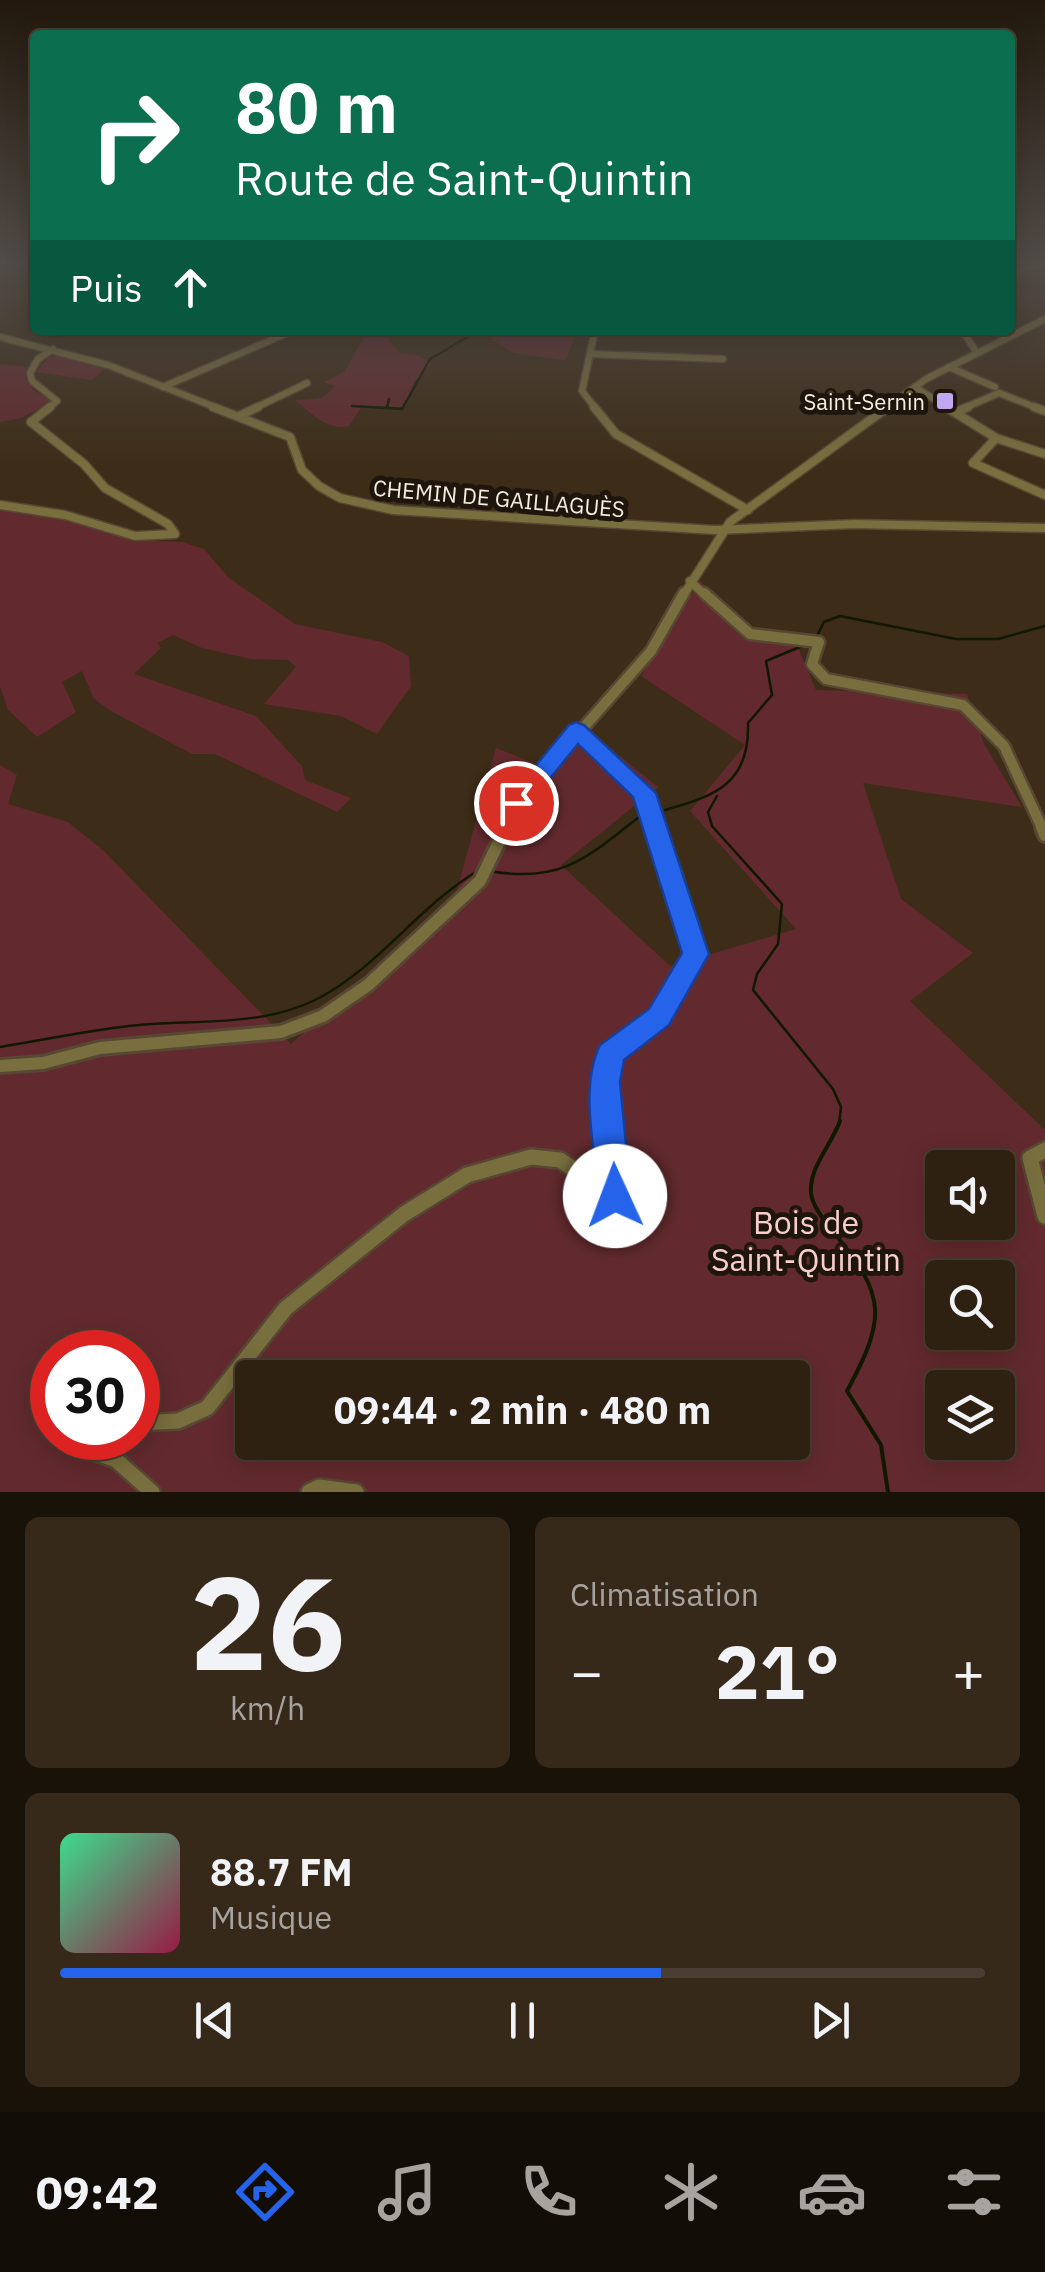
<!DOCTYPE html>
<html lang="fr">
<head>
<meta charset="utf-8">
<style>
	body { margin:0; font-family:"IBM Plex Sans",sans-serif; background:#36291a; color:#f1f3f6; height:100vh; display:flex; flex-direction:column; font-size:38px; white-space:nowrap }
	* { box-sizing:border-box; margin:0 }
	p { font-size:32px; color:#a7a39f }
	.icon { flex:none; width:55px; height:55px; fill:none; stroke:currentColor; stroke-width:2; stroke-linecap:round; stroke-linejoin:round }
	.map { position:relative; height:1492px; overflow:hidden }
	.details { display:flex; flex-direction:column; gap:25px; padding:25px; background:#191209; flex:1 }
	.details>* { flex:none }
	.hud { position:absolute; left:30px; top:30px; width:985px; height:305px; border-radius:10px; box-shadow:0 5px 25px #0003,0 0 0 2px #493e31; background:#0b6e4f; color:#fff; overflow:hidden }
	.controls { position:absolute; left:925px; top:1150px; display:grid; gap:20px }
	.controls a { display:grid; place-items:center; width:90px; height:90px; border-radius:10px; background:#2e2111; box-shadow:0 5px 25px #0003,0 0 0 2px #493e31; font-size:50px }
	.speed { position:absolute; left:30px; top:1330px; display:flex; gap:20px; font-size:50px; font-weight:700; text-align:center }
	.speed>* { display:grid; place-content:center; width:130px; height:130px; border-radius:50%; background:#2e2111; box-shadow:0 5px 25px #0003,0 0 0 2px #493e31; line-height:1 }
	.speed .limit { border:15px solid #d22; background:#fff; color:#111 }
	.pin { position:absolute; display:grid; place-items:center; width:85px; height:85px; color:#fff; margin:-42px; border:5px solid #fff; border-radius:50%; box-shadow:0 2px 10px #0007 }
	.me { position:absolute; width:110px; margin:-55px; rotate:358deg; stroke-linejoin:round; filter:drop-shadow(0 0 8px #0008) }
	.turn { display:flex; align-items:center; gap:35px; height:210px; padding:0 40px; font-size:45px }
	.turn .icon { width:130px; height:130px; stroke-width:2.5 }
	.turn b { display:block; font-size:70px; line-height:85px }
	.then { display:flex; align-items:center; height:95px; padding:0 40px; background:#0003; gap:20px; font-size:38px }
	.big { font-size:75px; font-weight:800; line-height:1.1 }
	.details .widget { flex:1; display:flex; flex-direction:column; justify-content:center; gap:15px; min-width:0; padding:0 35px; border-radius:15px; background:#36291a }
	.details .dial { align-items:center; gap:0 }
	.dial b { font-size:130px; line-height:1 }
	.song { display:flex; align-items:center; gap:30px }
	.cover { width:120px; height:120px; border-radius:15px; background:linear-gradient(135deg,hsl(150 70% 55%),hsl(340 70% 35%)) }
	.played { height:10px; border-radius:5px; background:linear-gradient(90deg,#2563eb 65%,#493e31 65%) }
	.keys { display:flex; justify-content:space-around; direction:ltr }
	.heat { display:flex; justify-content:space-between; align-items:center; font-size:55px; direction:ltr }
	.details .tiles { flex:1; display:grid; gap:25px; grid-template-columns:1fr 1fr }
	.widget:last-child { grid-column:span 2 }
	.trip { position:absolute; left:235px; top:1360px; width:575px; height:100px; border-radius:10px; background:#2e2111; box-shadow:0 5px 25px #0003,0 0 0 2px #493e31; font-weight:800; line-height:100px; text-align:center }
	.menu { display:flex; height:160px; justify-content:space-around; align-items:center; background:#120d07; color:#a7a39f }
	.menu .icon { width:70px; height:70px }
	.menu .current { color:#2563eb }
	.menu b { font-size:45px; color:#f1f3f6 }
	.map>svg:first-child { display:block }
</style>
</head>
<body>
<div class="map">
<svg width="1045" height="1492" viewBox="0 0 1045 1492">
	<rect width="100%" height="100%" fill="#3d2c17"/>
	<!-- green -->
	<g fill="#622a2e" fill-rule="evenodd">
		<path d="M359,330h23l17,23 19,2 13,9 -17,18 -9,25 -43,-1 -13,20c-21,6 -39,-14 -54,-26 15,-1 29,2 39,-14l-10,-4 20,-10 21,-36z"/>
		<polygon points="489,330 577,330 566,360 513,353 491,339"/>
		<polygon points="54,352 104,369 92,380 36,372"/>
		<polygon points="0,364 28,367 25,377 33,390 53,401 21,418 0,422"/>
		<polygon points="0,503 84,515 155,541 182,542 204,549 228,577 295,624 382,642 409,656 411,686 377,734 341,716 264,704 296,667 288,660 251,659 202,648 173,635 157,643 161,648 134,674 256,716 302,766 305,780 351,798 337,812 215,754 192,754 111,711 94,699 82,671 62,682 76,712 37,737 8,710 0,686"/>
		<path d="M700,581l55,53 39,4 22,52 151,4 17,50 38,63 -159,-24 38,116 72,54 -63,48 135,129v362h-1045v-727l17,10 -9,29 60,18 36,29 187,193 165,-150 40,-146 41,16 52,-33 69,56 -97,78 109,101 126,-37 -106,-118 55,-66 -104,-69zM942,1168h56v54h-56zM942,1278h56v54h-56zM52,1352h86v86h-86zM252,1378h540v64h-540zM942,1388h56v54h-56z"/>
	</g>
	<g fill="none" stroke-linecap="round" stroke-linejoin="round">
		<!-- stream-far1 -->
		<g stroke="#101800" stroke-width="2.5">
			<polyline points="352,406 387,408 389,399"/>
			<polyline points="387,408 402,409 430,359 471,335"/>
			<polyline points="817,636 824,622 840,616 956,639 998,639 1045,626"/>
			<polyline points="717,796 708,812 712,826 782,904 778,944 757,974 753,990 833,1089 841,1107 839,1124"/>
			<path d="M665,810c51,-14 85,-27 83,-87l24,-28 -6,-34 41,-17"/>
			<path d="M489,871c74,13 100,-15 155,-58"/>
			<path d="M0,1047c43,-7 86,-16 129,-21 61,-7 134,2 190,-28 62,-33 101,-94 162,-129"/>
		</g>
		<!-- stream -->
		<path stroke="#101800" stroke-width="4" d="M840,1121c-8,23 -31,46 -29,72 2,15 14,28 23,40 53,63 52,86 13,158l34,54 7,47"/>
		<defs>
			<g id="minor-far4">
				<polyline points="1027,260 1032,260"/>
				<polyline points="1010,270 1045,265"/>
				<polyline points="595,330 582,391 596,409"/>
				<polyline points="962,330 977,353"/>
				<polyline points="0,337 108,365 220,409"/>
				<polyline points="590,354 723,359"/>
				<polyline points="949,367 995,387"/>
				<polyline points="163,387 294,330"/>
				<polyline points="915,387 950,409"/>
				<polyline points="47,409 57,401 32,381 30,373 38,359 53,349"/>
				<polyline points="253,409 307,383"/>
				<polyline points="885,409 926,379 1045,319"/>
				<polyline points="962,409 999,393 1040,409"/>
			</g>
			<g id="minor-far3">
				<polyline points="213,407 290,437 302,470 319,486 340,498 393,510 715,530 855,524 1045,528"/>
				<polyline points="594,407 616,434 748,510"/>
				<polyline points="946,407 996,438 1045,454"/>
				<polyline points="1034,407 1045,411"/>
				<polyline points="956,412 968,407"/>
				<polyline points="239,416 258,407"/>
				<polyline points="996,438 973,463 1045,495"/>
				<polyline points="0,505 65,515 135,536 175,534 168,524 105,488 84,464 31,422 50,407"/>
				<polyline points="690,581 706,596"/>
				<polyline points="683,596 730,522 888,407"/>
			</g>
			<g id="minor-far2">
				<polyline points="704,593 750,634 819,642 812,664 826,679 963,705 1004,746 1043,830"/>
				<polyline points="577,730 644,793 658,830"/>
				<polyline points="504,830 517,803 651,651 684,593"/>
			</g>
			<g id="minor-far1">
				<polyline points="1042,827 1045,835"/>
				<polyline points="0,1066 43,1063 100,1048 281,1032 323,1016 368,985 480,881 506,827"/>
				<polyline points="612,1124 610,1053 659,1017 695,954 676,878 657,827"/>
			</g>
			<g id="minor">
				<polyline points="1045,1150 1030,1158 1045,1216"/>
				<polyline points="138,1423 178,1421 207,1408 286,1308 404,1214 467,1175 531,1157 560,1160 575,1170 599,1214 612,1209 616,1171 612,1121"/>
				<polyline points="88,1438 94,1452 116,1460 152,1492"/>
				<polyline points="309,1492 319,1487 356,1492"/>
			</g>
			<polygon id="major" points="1040,260 1045,260 1045,266 1043,265"/>
		</defs>
		<!-- minor-far4 casing -->
		<use href="#minor-far4" stroke="#574733" stroke-width="9"/>
		<!-- minor-far3 casing -->
		<use href="#minor-far3" stroke="#574733" stroke-width="11"/>
		<!-- minor-far2 casing -->
		<use href="#minor-far2" stroke="#574733" stroke-width="15"/>
		<!-- minor-far1 casing -->
		<use href="#minor-far1" stroke="#574733" stroke-width="18"/>
		<!-- minor casing -->
		<use href="#minor" stroke="#574733" stroke-width="20"/>
		<!-- major casing -->
		<use href="#major" stroke="#574733" stroke-width="6"/>
		<!-- minor-far4 -->
		<use href="#minor-far4" stroke="#796e3e" stroke-width="6"/>
		<!-- minor-far3 -->
		<use href="#minor-far3" stroke="#796e3e" stroke-width="8"/>
		<!-- minor-far2 -->
		<use href="#minor-far2" stroke="#796e3e" stroke-width="10"/>
		<!-- minor-far1 -->
		<use href="#minor-far1" stroke="#796e3e" stroke-width="12"/>
		<!-- minor -->
		<use href="#minor" stroke="#796e3e" stroke-width="15"/>
		<!-- major -->
		<use href="#major" fill="#c3ab3c" fill-rule="evenodd"/>
	</g>
	<!-- sky -->
	<linearGradient id="sky" x2="0" y2="1"><stop stop-color="#22180d"/><stop offset="0.56" stop-color="#514b47"/><stop offset="1" stop-color="#514b47" stop-opacity="0"/></linearGradient>
	<rect width="1045" height="468" fill="url(#sky)"/>
	<!-- route -->
	<path fill="#2563eb" stroke="#184099" stroke-width="2.5" d="M576,722l8,3 72,68 53,161 -40,71 -45,35 -4,22 11,114 -5,11 -11,5 -11,-5 -5,-11c-4,-46 -20,-108 1,-151l49,-36 33,-56 -49,-156 -55,-53 -53,65h-17l-3,-6 64,-78z"/>
	<!-- markers -->
	<rect fill="#c2a8f2" stroke="#1e160d" stroke-width="4" x="935" y="391" width="20" height="20" rx="5"/>
	<g text-anchor="middle" dominant-baseline="central" stroke-width="10" stroke-linejoin="round" paint-order="stroke">
		<!-- far-poi labels -->
		<g font-size="22" fill="#f9ede0" stroke="#1e160d" text-anchor="end">
			<text x="925" y="401">Saint-Sernin</text>
		</g>
		<!-- far-street labels -->
		<g font-size="22" fill="#f9ede0" stroke="#1e160d">
			<text transform="translate(499 498) rotate(5)">CHEMIN DE GAILLAGUÈS</text>
		</g>
		<!-- near-park labels -->
		<g font-size="32" fill="#f9cdcd" stroke="#1e160d">
			<text x="806" y="1222">Bois de<tspan x="806" dy="37">Saint-Quintin</tspan></text>
		</g>
	</g>
</svg>
<div class="controls">
<a><svg class="icon" aria-label="sound" viewBox="0 0 24 24"><path d="M4 9h4l5-4v14l-5-4H4zM17 9q2 3 0 6"/></svg></a>
<a><svg class="icon" aria-label="search" viewBox="0 0 24 24"><circle cx="10" cy="10" r="6"/><path d="M15 15l6 6"/></svg></a>
<a><svg class="icon" aria-label="layers" viewBox="0 0 24 24"><path d="M12 4l9 5-9 5-9-5zM3 14l9 5 9-5"/></svg></a>
</div>
<div class="speed"><div class="limit">30</div></div>
<div class="pin" style="left:516px;top:803px;background:#d93025"><svg class="icon" aria-label="arrive" viewBox="0 0 24 24"><path d="M6 21V4h12l-3 4 3 4H6"/></svg></div>
<svg class="me" style="left:615px;top:1196px" viewBox="-20 -20 40 40"><circle r="19" fill="#fff"/><path d="M0-13L10 11 0 6-10 11z" fill="#2563eb"/></svg>
<div class="trip">09:44 · 2 min · 480 m</div>
<div class="hud">
<div class="turn"><svg class="icon" aria-label="right" viewBox="0 0 24 24"><path d="M7 20v-9h11M14 6l5 5-5 5"/></svg><div><b>80 m</b>Route de Saint-Quintin</div></div>
<div class="then">Puis<svg class="icon" aria-label="ahead" viewBox="0 0 24 24"><path d="M12 20V5M6 11l6-6 6 6"/></svg></div>
</div>
</div>
<section class="details">
<div class="tiles">
<div class="widget dial"><b>26</b><p>km/h</p></div>
<div class="widget"><p>Climatisation</p>
<div class="heat"><a>−</a><b class="big">21°</b><a>+</a></div>
</div>
<div class="widget">
<div class="song"><i class="cover"></i><div><b>88.7 FM</b><p>Musique</p></div></div>
<div class="played"></div>
<div class="keys"><svg class="icon" aria-label="previous" viewBox="0 0 24 24"><path d="M18 5L8 12l10 7zM5 5v14"/></svg><svg class="icon" aria-label="pause" viewBox="0 0 24 24"><path d="M8 5v14M16 5v14"/></svg><svg class="icon" aria-label="next" viewBox="0 0 24 24"><path d="M6 5l10 7-10 7zM19 5v14"/></svg></div>
</div>
</div>
</section>
<nav class="menu">
<b>09:42</b>
<svg class="icon current" aria-label="directions" viewBox="0 0 24 24"><path d="M12 3l9 9-9 9-9-9zM9 14v-3h6M13 9l2 2-2 2"/></svg>
<svg class="icon" aria-label="music" viewBox="0 0 24 24"><path d="M9 18V5l10-2v13"/><circle cx="6" cy="18" r="3"/><circle cx="16" cy="16" r="3"/></svg>
<svg class="icon" aria-label="phone" viewBox="0 0 24 24"><path d="M5 4h4l2 5-3 2q2 4 5 5l2-3 5 2v4C11 20 4 13 5 4z"/></svg>
<svg class="icon" aria-label="climate" viewBox="0 0 24 24"><path d="M12 3v18M4 7l16 10M4 17L20 7"/></svg>
<svg class="icon" aria-label="car" viewBox="0 0 24 24"><path d="M5 17H2v-5l4-1 3-4h7l3 4 3 1v5h-3M9 17h6M6 11h13"/><circle cx="7" cy="17" r="2"/><circle cx="17" cy="17" r="2"/></svg>
<svg class="icon" aria-label="filters" viewBox="0 0 24 24"><path d="M4 7h16M4 17h16"/><circle cx="9" cy="7" r="2"/><circle cx="15" cy="17" r="2"/></svg>
</nav>
</body>
</html>
